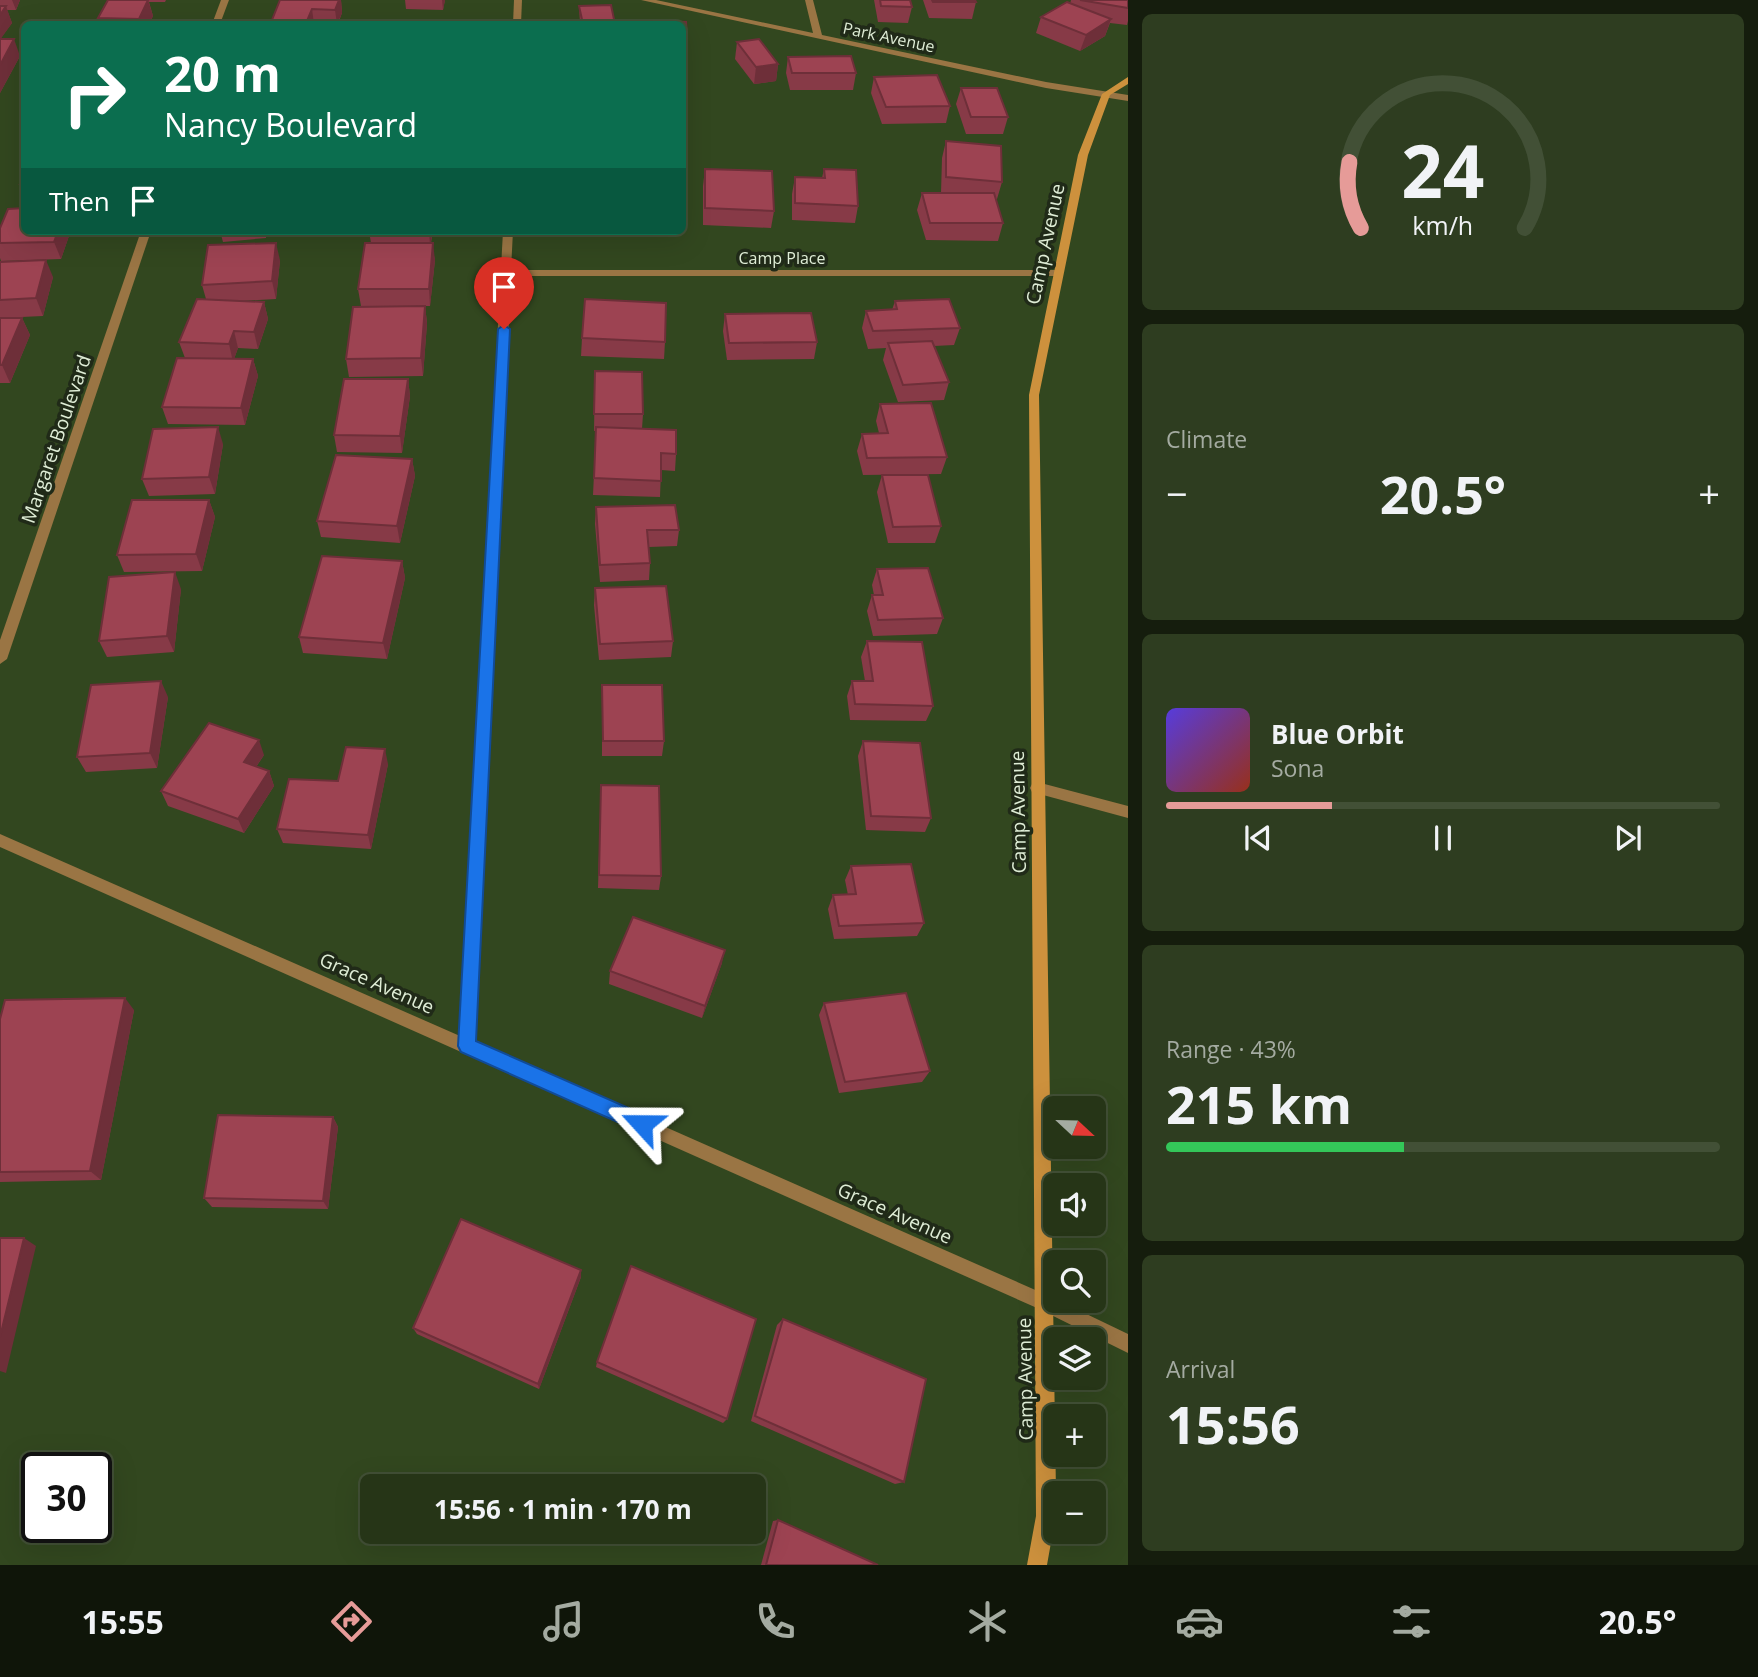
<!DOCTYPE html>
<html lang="en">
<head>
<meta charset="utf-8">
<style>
	body { margin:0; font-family:"Open Sans",sans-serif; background:#2e3d20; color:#f1f3f6; height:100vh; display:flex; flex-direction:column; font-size:26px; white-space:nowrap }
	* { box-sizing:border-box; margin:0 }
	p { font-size:23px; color:#a4aba1 }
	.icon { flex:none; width:38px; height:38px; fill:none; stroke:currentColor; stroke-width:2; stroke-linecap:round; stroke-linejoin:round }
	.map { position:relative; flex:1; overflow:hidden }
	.side { display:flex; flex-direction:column; gap:14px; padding:14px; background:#151d0d; width:630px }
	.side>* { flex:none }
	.guide { position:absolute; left:21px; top:21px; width:665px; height:214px; border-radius:10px; box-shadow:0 7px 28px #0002,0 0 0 2px #425036; background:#0b6e4f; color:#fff; overflow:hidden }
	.needle { width:46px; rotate:112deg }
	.fabs { position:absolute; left:1043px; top:1096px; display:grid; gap:14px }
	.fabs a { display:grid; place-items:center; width:63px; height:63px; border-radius:10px; background:#263517; box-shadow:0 7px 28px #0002,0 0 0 2px #425036; font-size:35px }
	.speed { position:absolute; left:21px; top:1452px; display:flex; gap:14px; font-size:35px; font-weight:700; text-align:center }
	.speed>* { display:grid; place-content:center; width:91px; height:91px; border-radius:50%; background:#263517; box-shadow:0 7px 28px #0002,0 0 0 2px #425036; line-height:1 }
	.speed .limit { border:4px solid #111; border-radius:10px; background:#fff; color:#111 }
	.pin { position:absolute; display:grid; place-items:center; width:60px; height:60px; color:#fff; margin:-72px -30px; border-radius:50% 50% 50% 0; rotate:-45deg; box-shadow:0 0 7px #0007 }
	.pin .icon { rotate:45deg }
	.me { position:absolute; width:77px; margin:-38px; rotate:294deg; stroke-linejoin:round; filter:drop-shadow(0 0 5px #0008) }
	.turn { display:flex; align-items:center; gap:24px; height:147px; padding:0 28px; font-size:32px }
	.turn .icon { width:91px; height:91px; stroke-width:2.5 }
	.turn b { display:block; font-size:49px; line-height:60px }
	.then { display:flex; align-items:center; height:66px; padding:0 28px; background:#0003; gap:14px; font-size:26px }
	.big { font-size:52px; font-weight:700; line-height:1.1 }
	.side .card { flex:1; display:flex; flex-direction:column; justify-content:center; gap:10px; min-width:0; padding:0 24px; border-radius:10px; background:#2e3d20 }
	.side .dial { align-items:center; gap:0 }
	.dial svg { height:182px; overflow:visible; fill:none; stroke:#425036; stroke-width:7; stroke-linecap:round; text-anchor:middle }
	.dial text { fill:#f1f3f6; stroke:none }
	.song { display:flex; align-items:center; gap:21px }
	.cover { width:84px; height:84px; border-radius:10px; background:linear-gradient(135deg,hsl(250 70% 55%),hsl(10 70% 35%)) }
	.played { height:7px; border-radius:4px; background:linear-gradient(90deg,#e69b98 30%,#425036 30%) }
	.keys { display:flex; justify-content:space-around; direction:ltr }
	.heat { display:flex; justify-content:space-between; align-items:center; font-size:38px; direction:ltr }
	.charge { height:10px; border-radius:5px; background:linear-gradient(90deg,#34c759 43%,#425036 0) }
	.trip { position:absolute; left:360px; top:1474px; width:406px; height:70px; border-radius:10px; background:#263517; box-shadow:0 7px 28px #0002,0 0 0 2px #425036; font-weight:700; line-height:70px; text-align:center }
	.tabs { display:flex; height:112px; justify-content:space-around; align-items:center; background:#0f1509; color:#a4aba1 }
	.tabs .icon { width:49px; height:49px }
	.tabs .active { color:#e69b98 }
	.tabs b { font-size:32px; color:#f1f3f6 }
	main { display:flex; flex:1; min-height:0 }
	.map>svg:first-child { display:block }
</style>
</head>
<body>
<main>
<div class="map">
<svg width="1128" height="1565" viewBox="0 0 1128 1565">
	<rect width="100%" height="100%" fill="#32471f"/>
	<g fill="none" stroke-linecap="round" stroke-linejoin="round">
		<!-- street -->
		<g fill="#9a7544" fill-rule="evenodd">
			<polygon points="221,0 229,0 220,24 212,24"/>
			<polygon points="514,0 522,0 521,24 513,24"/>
			<polygon points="641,0 656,0 813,33 805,0 813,0 822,35 1046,82 1128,95 1128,101 1046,88"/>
			<polygon points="141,231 151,231 7,659 0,664 0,640"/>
			<polygon points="503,231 513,231 511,270 1058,270 1063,273 1058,276 511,276 475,1043 1049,1296 1128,1334 1128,1353 1037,1308 0,847 0,834 460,1036"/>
			<polygon points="1037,782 1128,806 1128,818 1032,792 1030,788 1032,784"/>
		</g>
		<!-- secondary -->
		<polygon fill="#cd913d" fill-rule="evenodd" points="1128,77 1128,84 1110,95 1088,155 1039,395 1056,1493 1055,1520 1047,1565 1027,1565 1036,1516 1029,395 1078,155 1102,94"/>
	</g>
	<!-- wall -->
	<g fill="#873a47">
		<polygon points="0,0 20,0 16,10 7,10 12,23 0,39 20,56 0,93"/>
		<polygon points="108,0 166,0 165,2 149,2 153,16 149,24 100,24 98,18"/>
		<polygon points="341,0 342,13 338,24 272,24 272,20"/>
		<polygon points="405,0 445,0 443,10 406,9"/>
		<polygon points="874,0 910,0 912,7 908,23 878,22"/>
		<polygon points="923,0 975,0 976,2 972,19 929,18"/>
		<polygon points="1071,0 1128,0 1128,21 1127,25 1110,23 1105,36 1080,51 1036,33 1041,17 1070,4"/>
		<polygon points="579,6 615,24 580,24"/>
		<polygon points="682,24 687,37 686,53 682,53"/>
		<polygon points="737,42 778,64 776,81 754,84 735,59"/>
		<polygon points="788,57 856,73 853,90 790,90 786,73"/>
		<polygon points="874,77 950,106 946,123 882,124 871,93"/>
		<polygon points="961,88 1008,117 1003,134 966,134 956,104"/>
		<polygon points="946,141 1002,182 997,199 995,199 1003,223 998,241 926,240 917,210 922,193 941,193 942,158"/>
		<polygon points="705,169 774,211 771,228 703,225 703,186"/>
		<polygon points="824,169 858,206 855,223 792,220 792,194 795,177 822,178"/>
		<polygon points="24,175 24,195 20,184"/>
		<polygon points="0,228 24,231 69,231 70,233 61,259 1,261 0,258"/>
		<polygon points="220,231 266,231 266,238 223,242"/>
		<polygon points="369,231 433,231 431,243 435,260 430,306 361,306 358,289 371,243"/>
		<polygon points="586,231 635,231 634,235"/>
		<polygon points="280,260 276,299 240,301 264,302 268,319 258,349 238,348 234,359 253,359 258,376 245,425 168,424 162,407 185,358 179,342 206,299 202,285"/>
		<polygon points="0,262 53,277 43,316 0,318"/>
		<polygon points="895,301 960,328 954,345 934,346 949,382 944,400 898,402 883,360 886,348 868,349 862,328 866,311 892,310"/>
		<polygon points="425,306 427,323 423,376 349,377 346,359"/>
		<polygon points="725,314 817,342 814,359 727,360 723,331"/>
		<polygon points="0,318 22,318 30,335 10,383 0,383"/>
		<polygon points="582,338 665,342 664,359 581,356"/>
		<polygon points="595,371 643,414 642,429 676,454 675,471 661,470 660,497 593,495 596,431 594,431"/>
		<polygon points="408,379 410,396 402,453 337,452 334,435"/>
		<polygon points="880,404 947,457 941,474 863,475 857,451 862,434 879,433 876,421"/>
		<polygon points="223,444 215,494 149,496 142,479"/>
		<polygon points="412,459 415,476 400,543 321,537 317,521"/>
		<polygon points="882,475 941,526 935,543 888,543 877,492"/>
		<polygon points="209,500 215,517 202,571 124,572 117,555"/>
		<polygon points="596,507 679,530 677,546 649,547 650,563 649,580 600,582 595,524"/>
		<polygon points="402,561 405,578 387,659 303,653 299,637"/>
		<polygon points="877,569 943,618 937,634 873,636 867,611 872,595 874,595 872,585"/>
		<polygon points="595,588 673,641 671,657 599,660 594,605"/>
		<polygon points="181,589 174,652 107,657 99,641"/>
		<polygon points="867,641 933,706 926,721 850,720 847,696 852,681 865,681 861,657"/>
		<polygon points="602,685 664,741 662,756 602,756"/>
		<polygon points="168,697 157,768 86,772 77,757"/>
		<polygon points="863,741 931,818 925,832 866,830 858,756"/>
		<polygon points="264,755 256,767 269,771 274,786 244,833 168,806 161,791"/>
		<polygon points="388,764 371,849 283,843 277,829 338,781"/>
		<polygon points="601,785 661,876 659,890 598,888"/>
		<polygon points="851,866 924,923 917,936 834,939 828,909 833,895 848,895 845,880"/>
		<polygon points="722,963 702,1018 609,984 610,971"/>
		<polygon points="824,1003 930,1071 922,1082 839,1093 819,1015"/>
		<polygon points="134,1010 101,1180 0,1182 0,1019"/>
		<polygon points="333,1117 338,1127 328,1209 212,1207 204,1198"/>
		<polygon points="581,1270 581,1277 539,1389 417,1334 413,1328"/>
		<polygon points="783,1319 904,1482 895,1484 751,1421 777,1325"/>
		<polygon points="597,1362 727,1419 723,1423 596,1367"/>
		<polygon points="778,1520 878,1565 761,1565 773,1521"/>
	</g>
	<!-- shaded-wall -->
	<g fill="#6e2f39">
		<polygon points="12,0 20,0 16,10"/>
		<polygon points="148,0 153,16 149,24 141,24 139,19"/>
		<polygon points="339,0 341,0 342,13 337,24 335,10"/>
		<polygon points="442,0 445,0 443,10"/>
		<polygon points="6,6 12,23 0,40 0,15"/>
		<polygon points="312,9 314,24 308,24 307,21"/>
		<polygon points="1111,19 1105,36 1080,51 1086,35"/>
		<polygon points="14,39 20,56 0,93 0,65"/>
		<polygon points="778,64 776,81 754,84 756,67"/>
		<polygon points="58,231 69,231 70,233 61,259 54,242"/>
		<polygon points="429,231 433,231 430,245"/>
		<polygon points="276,243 280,260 276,299 272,281"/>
		<polygon points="433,243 435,260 430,306 429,289"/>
		<polygon points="46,260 53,277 43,316 36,298"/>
		<polygon points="264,302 268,319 258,349 254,332"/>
		<polygon points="425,306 427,323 423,376 421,358"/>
		<polygon points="22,318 30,335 10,383 2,365"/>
		<polygon points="234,331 238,348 233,362 229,344"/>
		<polygon points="253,359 258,376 245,425 241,408"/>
		<polygon points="408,379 410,396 402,453 400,436"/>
		<polygon points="218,427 223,444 215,494 209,477"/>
		<polygon points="412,459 415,476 400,543 397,526"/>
		<polygon points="209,500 215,517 202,571 196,554"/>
		<polygon points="402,561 405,578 387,659 383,643"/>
		<polygon points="175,572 181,589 174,652 167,636"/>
		<polygon points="161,681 168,697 157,768 150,753"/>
		<polygon points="259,740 264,755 249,777 244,762"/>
		<polygon points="385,749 388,764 371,849 368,835"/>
		<polygon points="269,771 274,786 244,833 238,819"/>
		<polygon points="725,950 722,963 702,1018 705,1006"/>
		<polygon points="125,998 134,1010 101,1180 90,1171"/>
		<polygon points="333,1117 338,1127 328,1209 323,1201"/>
		<polygon points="24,1238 36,1246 6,1373 0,1371 0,1337"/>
		<polygon points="581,1270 581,1277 539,1389 538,1384"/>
	</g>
	<!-- building -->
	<g fill="#9d4352" stroke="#6e2f39" stroke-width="2">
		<polygon points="108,0 148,0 139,19 98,18"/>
		<polygon points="280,0 339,0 335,10 312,9 307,21 272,20"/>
		<polygon points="880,0 910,0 912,7 881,6"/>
		<polygon points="932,0 975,0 976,2 933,2"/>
		<polygon points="1080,0 1128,0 1128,8"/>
		<polygon points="1067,2 1111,19 1086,35 1041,17"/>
		<polygon points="611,5 615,24 583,24 579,6"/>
		<polygon points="0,6 6,6 0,15"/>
		<polygon points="626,21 686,22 687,37 682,37 682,24 626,24"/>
		<polygon points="0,39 14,39 0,65"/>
		<polygon points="759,39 778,64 756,67 737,42"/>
		<polygon points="851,56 856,73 792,73 788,57"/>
		<polygon points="937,75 950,106 886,107 874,77"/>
		<polygon points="961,88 997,88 1008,117 971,117"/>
		<polygon points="946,141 1001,146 1002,182 946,177"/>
		<polygon points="705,169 772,171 774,211 705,208"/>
		<polygon points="824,169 856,170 858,206 795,203 795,177 825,178"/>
		<polygon points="24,175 24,184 20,184"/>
		<polygon points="922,193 994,193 1003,223 930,223"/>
		<polygon points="24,208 24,231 58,231 54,242 0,243 0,228 8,209"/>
		<polygon points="276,243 272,281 202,285 208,245"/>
		<polygon points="365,243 433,243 429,289 358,289"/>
		<polygon points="46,260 36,298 0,300 0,262"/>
		<polygon points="197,299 264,302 254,332 234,331 229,344 179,342"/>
		<polygon points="585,299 666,303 665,342 582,338"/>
		<polygon points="949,299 960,328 873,331 866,311 897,309 895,301"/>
		<polygon points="425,306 421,358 346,359 353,307"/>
		<polygon points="811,313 817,342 729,343 725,314"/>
		<polygon points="0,318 22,318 2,365 0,365"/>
		<polygon points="932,341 949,382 903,385 888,343"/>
		<polygon points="177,358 253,359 241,408 162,407"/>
		<polygon points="595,371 642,372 643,414 594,414"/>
		<polygon points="344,379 408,379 400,436 334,435"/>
		<polygon points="931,403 947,457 867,458 862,434 888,433 880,404"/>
		<polygon points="218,427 209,477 142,479 153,429"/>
		<polygon points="596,427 676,430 676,454 661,453 661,481 594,478"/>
		<polygon points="336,455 412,459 397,526 317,521"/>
		<polygon points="882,475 928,475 941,526 893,527"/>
		<polygon points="132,500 209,500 196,554 117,555"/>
		<polygon points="675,505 679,530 647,530 650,563 600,565 596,507"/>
		<polygon points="322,556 402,561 383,643 299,637"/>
		<polygon points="928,568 943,618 878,620 872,595 883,595 877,569"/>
		<polygon points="175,572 167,636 99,641 109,577"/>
		<polygon points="666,586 673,641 600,644 595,588"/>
		<polygon points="867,641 922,642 933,706 855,704 852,681 873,681"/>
		<polygon points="161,681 150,753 77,757 91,685"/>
		<polygon points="602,685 662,685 664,741 603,741"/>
		<polygon points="209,723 259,740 244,762 269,771 238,819 161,791"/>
		<polygon points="863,741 920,743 931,818 871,816"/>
		<polygon points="346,747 385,749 368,835 277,829 289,779 338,781"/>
		<polygon points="601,785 659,786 661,876 599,875"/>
		<polygon points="911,864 924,923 839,926 833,895 856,894 851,866"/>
		<polygon points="633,917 725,950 705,1006 610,971"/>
		<polygon points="906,993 930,1071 845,1082 824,1003"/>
		<polygon points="125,998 90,1171 0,1172 0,1019 5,1000"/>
		<polygon points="218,1115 333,1117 323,1201 204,1198"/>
		<polygon points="461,1219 581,1270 538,1384 413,1328"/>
		<polygon points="0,1238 24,1238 0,1337"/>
		<polygon points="631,1266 756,1319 727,1419 597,1362"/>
		<polygon points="783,1319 926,1379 904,1482 755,1416"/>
		<polygon points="778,1520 878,1565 766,1565"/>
	</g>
	<!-- route -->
	<polygon fill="#1a73e8" stroke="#114b97" stroke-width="2" points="504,325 510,329 476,1041 649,1117 652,1124 649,1130 642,1133 461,1052 458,1046 498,329"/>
	<g text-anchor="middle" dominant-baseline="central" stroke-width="7" stroke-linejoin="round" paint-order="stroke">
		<!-- far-street labels -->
		<g font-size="16" fill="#dfedd6" stroke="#202a18">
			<text transform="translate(889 37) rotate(12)">Park Avenue</text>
			<text x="782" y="258">Camp Place</text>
		</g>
		<!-- street labels -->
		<g font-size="19" fill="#dfedd6" stroke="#202a18">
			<text transform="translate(1045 244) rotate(-78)">Camp Avenue</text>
			<text transform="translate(56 439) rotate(-71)">Margaret Boulevard</text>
			<text transform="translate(1018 812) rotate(-91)">Camp Avenue</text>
			<text transform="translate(377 983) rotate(24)">Grace Avenue</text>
			<text transform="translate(895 1213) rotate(24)">Grace Avenue</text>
			<text transform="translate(1025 1379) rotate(-91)">Camp Avenue</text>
		</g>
	</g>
</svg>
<div class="fabs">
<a><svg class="needle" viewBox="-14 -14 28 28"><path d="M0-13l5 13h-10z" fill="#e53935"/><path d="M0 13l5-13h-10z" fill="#a4aba1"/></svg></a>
<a><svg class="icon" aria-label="sound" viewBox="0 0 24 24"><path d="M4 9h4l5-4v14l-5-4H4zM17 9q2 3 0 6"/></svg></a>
<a><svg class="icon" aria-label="search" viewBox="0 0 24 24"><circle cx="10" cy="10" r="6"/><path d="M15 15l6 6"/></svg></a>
<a><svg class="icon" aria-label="layers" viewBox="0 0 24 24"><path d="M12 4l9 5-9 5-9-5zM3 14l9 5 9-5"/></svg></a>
<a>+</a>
<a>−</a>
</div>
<div class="speed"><div class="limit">30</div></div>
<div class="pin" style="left:504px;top:329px;background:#d93025"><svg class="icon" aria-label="arrive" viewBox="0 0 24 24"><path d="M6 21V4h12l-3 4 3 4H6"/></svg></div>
<svg class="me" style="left:642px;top:1124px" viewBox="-20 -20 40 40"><path d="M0-17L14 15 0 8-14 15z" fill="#1a73e8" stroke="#fff" stroke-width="4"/></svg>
<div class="trip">15:56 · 1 min · 170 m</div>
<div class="guide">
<div class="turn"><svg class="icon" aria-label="right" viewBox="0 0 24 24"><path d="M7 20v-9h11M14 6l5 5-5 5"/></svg><div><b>20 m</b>Nancy Boulevard</div></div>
<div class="then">Then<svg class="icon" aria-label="arrive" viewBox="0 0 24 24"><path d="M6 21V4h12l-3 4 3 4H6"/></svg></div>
</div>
</div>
<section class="side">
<div class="card dial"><svg viewBox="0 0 100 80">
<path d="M14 69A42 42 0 1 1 86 69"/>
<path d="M14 69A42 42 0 0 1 9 40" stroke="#e69b98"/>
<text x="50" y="56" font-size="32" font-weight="700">24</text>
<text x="50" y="72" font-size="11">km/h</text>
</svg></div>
<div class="card"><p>Climate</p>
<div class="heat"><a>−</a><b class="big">20.5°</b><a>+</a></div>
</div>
<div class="card">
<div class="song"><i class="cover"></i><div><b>Blue Orbit</b><p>Sona</p></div></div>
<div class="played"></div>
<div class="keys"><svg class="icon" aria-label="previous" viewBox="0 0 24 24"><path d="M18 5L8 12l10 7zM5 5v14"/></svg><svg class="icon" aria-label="pause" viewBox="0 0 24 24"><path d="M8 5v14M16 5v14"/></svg><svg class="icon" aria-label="next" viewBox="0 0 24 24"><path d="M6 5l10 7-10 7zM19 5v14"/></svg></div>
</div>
<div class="card"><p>Range · 43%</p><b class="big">215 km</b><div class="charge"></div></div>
<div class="card"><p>Arrival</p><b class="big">15:56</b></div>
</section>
</main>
<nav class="tabs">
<b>15:55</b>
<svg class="icon active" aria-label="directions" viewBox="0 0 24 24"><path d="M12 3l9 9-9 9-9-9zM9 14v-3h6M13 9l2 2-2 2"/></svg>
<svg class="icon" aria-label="music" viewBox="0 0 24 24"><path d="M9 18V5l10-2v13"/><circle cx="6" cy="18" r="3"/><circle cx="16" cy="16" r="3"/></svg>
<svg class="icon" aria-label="phone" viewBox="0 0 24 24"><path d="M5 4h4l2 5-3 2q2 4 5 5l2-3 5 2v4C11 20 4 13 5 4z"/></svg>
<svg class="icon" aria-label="climate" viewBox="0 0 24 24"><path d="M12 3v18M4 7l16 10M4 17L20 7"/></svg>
<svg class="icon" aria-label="car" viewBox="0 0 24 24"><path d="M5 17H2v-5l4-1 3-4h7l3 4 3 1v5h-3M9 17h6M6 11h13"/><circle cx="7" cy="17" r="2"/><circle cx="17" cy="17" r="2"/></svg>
<svg class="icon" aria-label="filters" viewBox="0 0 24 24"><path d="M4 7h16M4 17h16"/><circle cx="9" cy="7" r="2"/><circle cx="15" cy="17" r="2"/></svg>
<b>20.5°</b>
</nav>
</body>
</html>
